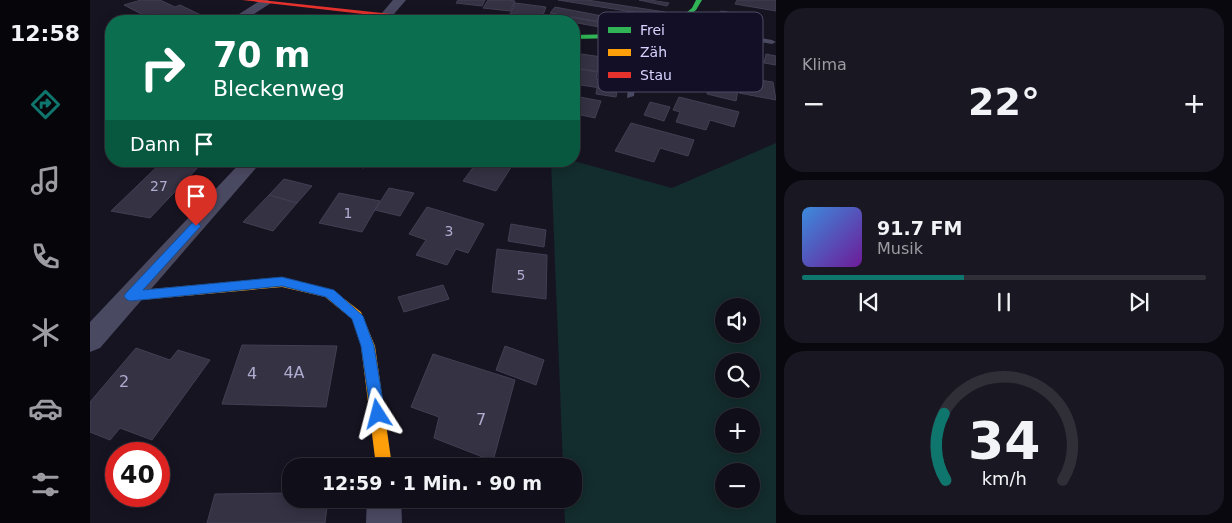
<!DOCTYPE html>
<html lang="de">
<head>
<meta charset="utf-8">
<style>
	body { margin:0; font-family:"DejaVu Sans",sans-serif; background:#191822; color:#f1f3f6; height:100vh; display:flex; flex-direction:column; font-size:19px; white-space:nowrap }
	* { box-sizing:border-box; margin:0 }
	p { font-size:16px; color:#9c9ca2 }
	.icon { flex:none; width:28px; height:28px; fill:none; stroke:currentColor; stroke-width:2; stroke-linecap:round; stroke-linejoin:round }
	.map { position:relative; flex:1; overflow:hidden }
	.side { display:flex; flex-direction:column; gap:8px; padding:8px; background:#09080e; width:456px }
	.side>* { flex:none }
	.guide { position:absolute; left:15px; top:15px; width:475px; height:152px; border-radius:20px; box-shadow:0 2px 12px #0003,0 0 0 1px #302f38; background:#0b6e4f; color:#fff; overflow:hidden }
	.controls { position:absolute; left:625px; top:298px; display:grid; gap:10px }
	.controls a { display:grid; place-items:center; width:45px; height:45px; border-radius:50%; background:#100f19; box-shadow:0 2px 12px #0003,0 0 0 1px #302f38; font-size:25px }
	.speed { position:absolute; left:15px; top:442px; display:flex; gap:10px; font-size:25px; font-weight:700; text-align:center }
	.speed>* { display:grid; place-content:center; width:65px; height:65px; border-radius:50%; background:#100f19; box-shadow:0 2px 12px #0003,0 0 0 1px #302f38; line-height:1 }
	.speed .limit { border:8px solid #d22; background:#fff; color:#111 }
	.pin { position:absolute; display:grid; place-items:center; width:42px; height:42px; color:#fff; margin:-51px -21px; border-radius:50% 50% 50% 0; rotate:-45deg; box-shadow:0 0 5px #0007 }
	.pin .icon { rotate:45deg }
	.me { position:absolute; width:55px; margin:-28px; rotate:351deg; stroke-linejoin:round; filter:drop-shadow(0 0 4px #0008) }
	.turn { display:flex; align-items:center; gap:18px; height:105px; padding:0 25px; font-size:22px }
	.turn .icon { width:65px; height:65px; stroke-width:2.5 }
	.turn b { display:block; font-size:35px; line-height:42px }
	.then { display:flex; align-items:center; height:48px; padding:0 25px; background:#0003; gap:10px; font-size:19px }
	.big { font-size:38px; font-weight:700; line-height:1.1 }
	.side .card { flex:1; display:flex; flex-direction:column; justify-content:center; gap:8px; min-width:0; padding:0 18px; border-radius:20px; background:#191822 }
	.side .dial { align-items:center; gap:0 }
	.dial svg { height:130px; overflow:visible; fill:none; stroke:#302f38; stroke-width:7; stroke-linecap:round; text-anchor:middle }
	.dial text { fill:#f1f3f6; stroke:none }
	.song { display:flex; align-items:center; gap:15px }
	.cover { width:60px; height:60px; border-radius:8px; background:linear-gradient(135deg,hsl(210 70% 55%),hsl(280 70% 35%)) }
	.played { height:5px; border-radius:2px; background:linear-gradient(90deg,#0f766e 40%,#302f38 40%) }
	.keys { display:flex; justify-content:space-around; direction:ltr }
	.heat { display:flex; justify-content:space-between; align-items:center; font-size:28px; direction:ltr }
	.trip { position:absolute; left:192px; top:458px; width:300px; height:50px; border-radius:20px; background:#100f19; box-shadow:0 2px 12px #0003,0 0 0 1px #302f38; font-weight:700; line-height:50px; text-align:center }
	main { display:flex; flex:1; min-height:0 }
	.dock { display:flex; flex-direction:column; width:90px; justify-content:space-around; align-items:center; background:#06060a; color:#9c9ca2 }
	.dock .icon { width:35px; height:35px }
	.dock .active { color:#0f766e }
	.dock b { font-size:22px; color:#f1f3f6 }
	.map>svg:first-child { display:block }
</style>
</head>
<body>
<main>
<nav class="dock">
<b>12:58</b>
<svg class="icon active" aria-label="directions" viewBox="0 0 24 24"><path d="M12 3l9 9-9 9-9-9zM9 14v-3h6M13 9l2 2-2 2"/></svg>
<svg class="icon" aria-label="music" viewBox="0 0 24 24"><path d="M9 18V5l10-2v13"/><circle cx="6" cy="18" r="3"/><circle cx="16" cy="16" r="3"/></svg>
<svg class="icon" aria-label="phone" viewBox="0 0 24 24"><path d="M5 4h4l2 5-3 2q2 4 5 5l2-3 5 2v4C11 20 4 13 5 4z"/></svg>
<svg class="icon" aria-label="climate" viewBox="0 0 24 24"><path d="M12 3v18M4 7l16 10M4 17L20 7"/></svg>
<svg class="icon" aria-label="car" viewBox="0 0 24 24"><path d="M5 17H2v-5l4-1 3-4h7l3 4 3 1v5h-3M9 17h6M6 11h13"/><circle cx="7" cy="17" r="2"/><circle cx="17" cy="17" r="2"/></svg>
<svg class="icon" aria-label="filters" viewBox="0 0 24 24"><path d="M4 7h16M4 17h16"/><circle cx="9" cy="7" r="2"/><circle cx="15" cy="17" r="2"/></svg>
</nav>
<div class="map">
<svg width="686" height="523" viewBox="0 0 686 523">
	<rect width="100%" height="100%" fill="#161421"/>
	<!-- green -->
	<path fill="#132c2d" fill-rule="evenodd" d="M686,143v380h-211l-1,-24h10v-33h-11l-12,-305h23l98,27zM634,306h27v28h-27zM634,361h27v28h-27zM634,416h27v28h-27zM634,471h27v28h-27z"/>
	<!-- building -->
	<g fill="#343243" stroke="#433f54">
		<polygon points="51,0 70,0 85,7 90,5 113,16 99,21 79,21 65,14 57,17 34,5"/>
		<polygon points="368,0 395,0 392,6 366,3"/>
		<polygon points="398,0 419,0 425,1 420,11 393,8"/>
		<polygon points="468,0 497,0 575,12 573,17"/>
		<polygon points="549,0 560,0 579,3 577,6"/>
		<polygon points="647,0 686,0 686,11 645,4"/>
		<polygon points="425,3 456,7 452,18 420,14"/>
		<polygon points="465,7 549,23 546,28 460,13"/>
		<polygon points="631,11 668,17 666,25 628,18"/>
		<polygon points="464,14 518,24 515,28 460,18"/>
		<polygon points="484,53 512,57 511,63 527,66 526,74 484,68"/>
		<polygon points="676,54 686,56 686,65 674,63"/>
		<polygon points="484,68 507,72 506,79 518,81 517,89 484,84"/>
		<polygon points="648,77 683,82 686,100 649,93"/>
		<polygon points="619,84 648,90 646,101 617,94"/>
		<polygon points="507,88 527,91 526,97 506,94"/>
		<polygon points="484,96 511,101 505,118 491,115 489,120 484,119"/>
		<polygon points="589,97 649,112 644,127 620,120 616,130 586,122 590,112 583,110"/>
		<polygon points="560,102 580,107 574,121 554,115"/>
		<polygon points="541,123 604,140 598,156 570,148 564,162 525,151"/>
		<polygon points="73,161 114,161 60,218 21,211"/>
		<polygon points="256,161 278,161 274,168 254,164"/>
		<polygon points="388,161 425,161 406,191 373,181"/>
		<polygon points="194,179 222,186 207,203 179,195"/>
		<polygon points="299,188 324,193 310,216 285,210"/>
		<polygon points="249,193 290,201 272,232 229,223"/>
		<polygon points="179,195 207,203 183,231 153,222"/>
		<polygon points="337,207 394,224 378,253 366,249 357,265 326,255 336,240 319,234"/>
		<polygon points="421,224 456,230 454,247 418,241"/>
		<polygon points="407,249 457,255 456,299 402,292"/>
		<polygon points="353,285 359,299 314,312 308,297"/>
		<polygon points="152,345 247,346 236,407 132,404"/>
		<polygon points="415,346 454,360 446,385 406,370"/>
		<polygon points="46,348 80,360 88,350 120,360 62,440 30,428 20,440 0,432 0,402"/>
		<polygon points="343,354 425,380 403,461 344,438 349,417 321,407"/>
		<polygon points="201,493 201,499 238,499 235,523 117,523 125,494"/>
	</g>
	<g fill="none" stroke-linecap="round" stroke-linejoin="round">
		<!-- lane -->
		<g fill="#4a4962" fill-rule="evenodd">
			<polygon points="585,23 682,40 686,42 682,44 583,26 583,24"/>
			<polygon points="525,34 531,34 547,48 636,66 632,68 548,53 544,96 537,98 541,51 525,38"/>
		</g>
		<!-- street -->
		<g fill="#4a4962" fill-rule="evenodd">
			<polygon points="171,0 178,0 181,3 153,21 138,21"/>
			<polygon points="303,0 316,0 298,21 285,21"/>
			<polygon points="152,161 172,161 10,348 0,352 0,322"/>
			<polygon points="277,499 311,499 312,523 276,523"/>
		</g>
		<!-- fast -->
		<polygon fill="#30b455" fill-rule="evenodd" points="606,0 612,0 606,10 587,26 528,38 484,39 484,35 528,34 583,24 602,8"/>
		<!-- slow -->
		<polygon fill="#ff9f0a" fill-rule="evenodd" points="192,277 243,290 271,312 285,346 302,466 286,466 271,346 262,319 235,297 192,287 40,301 36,299 34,296 36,293 40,291"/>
		<!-- jam -->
		<polygon fill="#e5322d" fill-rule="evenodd" points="152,0 171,0 348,19 351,21 334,21"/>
	</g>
	<!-- route -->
	<polygon fill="#1a73e8" stroke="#114b97" points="106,222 111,226 109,228 53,290 192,277 244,290 273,316 284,346 295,414 293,419 288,421 283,419 281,414 271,346 262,319 236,297 192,286 40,301 36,299 34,296 36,293 102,223"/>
	<g text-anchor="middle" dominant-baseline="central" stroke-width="5" stroke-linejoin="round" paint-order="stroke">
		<!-- number labels -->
		<g font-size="14" fill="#b0acd0">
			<text x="69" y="186">27</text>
			<text x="258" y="213">1</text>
			<text x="359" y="231">3</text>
			<text x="431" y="275">5</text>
		</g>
		<!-- near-number labels -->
		<g font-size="16" fill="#b0acd0">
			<text x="204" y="372">4A</text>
			<text x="162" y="373">4</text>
			<text x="34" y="381">2</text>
			<text x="391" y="419">7</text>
		</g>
	</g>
	<!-- legend -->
	<rect x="508" y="12" width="165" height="80" rx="8" fill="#130f26" stroke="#4e4a67" stroke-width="1"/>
	<rect x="518" y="27" width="23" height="6" fill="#30b455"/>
	<rect x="518" y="49" width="23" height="7" fill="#ff9f0a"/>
	<rect x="518" y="72" width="23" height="6" fill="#e5322d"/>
	<g font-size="14" fill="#d9d4ff">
		<text x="550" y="35">Frei</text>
		<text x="550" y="57">Zäh</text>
		<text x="550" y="80">Stau</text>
	</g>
</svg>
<div class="controls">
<a><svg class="icon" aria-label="sound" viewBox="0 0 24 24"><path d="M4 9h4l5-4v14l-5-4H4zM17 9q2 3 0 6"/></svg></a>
<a><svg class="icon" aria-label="search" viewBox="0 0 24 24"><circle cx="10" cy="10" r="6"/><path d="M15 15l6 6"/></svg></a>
<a>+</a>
<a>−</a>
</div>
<div class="speed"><div class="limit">40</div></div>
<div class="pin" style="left:106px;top:226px;background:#d93025"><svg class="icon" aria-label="arrive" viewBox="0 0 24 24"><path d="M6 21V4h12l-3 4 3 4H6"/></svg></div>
<svg class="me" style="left:288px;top:414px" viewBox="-20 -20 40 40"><path d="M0-17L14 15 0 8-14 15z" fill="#1a73e8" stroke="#fff" stroke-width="4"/></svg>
<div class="trip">12:59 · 1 Min. · 90 m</div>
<div class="guide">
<div class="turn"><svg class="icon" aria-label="right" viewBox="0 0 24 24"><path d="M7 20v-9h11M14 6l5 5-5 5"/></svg><div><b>70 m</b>Bleckenweg</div></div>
<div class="then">Dann<svg class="icon" aria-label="arrive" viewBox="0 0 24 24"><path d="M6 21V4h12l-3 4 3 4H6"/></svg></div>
</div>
</div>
<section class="side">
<div class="card"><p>Klima</p>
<div class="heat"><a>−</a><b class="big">22°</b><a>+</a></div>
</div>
<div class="card">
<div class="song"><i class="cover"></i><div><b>91.7 FM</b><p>Musik</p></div></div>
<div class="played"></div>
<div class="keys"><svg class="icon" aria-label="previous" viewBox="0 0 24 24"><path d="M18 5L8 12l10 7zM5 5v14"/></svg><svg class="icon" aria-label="pause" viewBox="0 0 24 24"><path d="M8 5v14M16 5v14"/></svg><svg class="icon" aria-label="next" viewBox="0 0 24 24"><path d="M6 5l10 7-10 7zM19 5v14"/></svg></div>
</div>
<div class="card dial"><svg viewBox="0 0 100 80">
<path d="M14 69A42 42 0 1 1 86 69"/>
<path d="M14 69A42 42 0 0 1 13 28" stroke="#0f766e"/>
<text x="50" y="56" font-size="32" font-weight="700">34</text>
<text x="50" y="72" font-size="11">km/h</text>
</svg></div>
</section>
</main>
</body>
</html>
